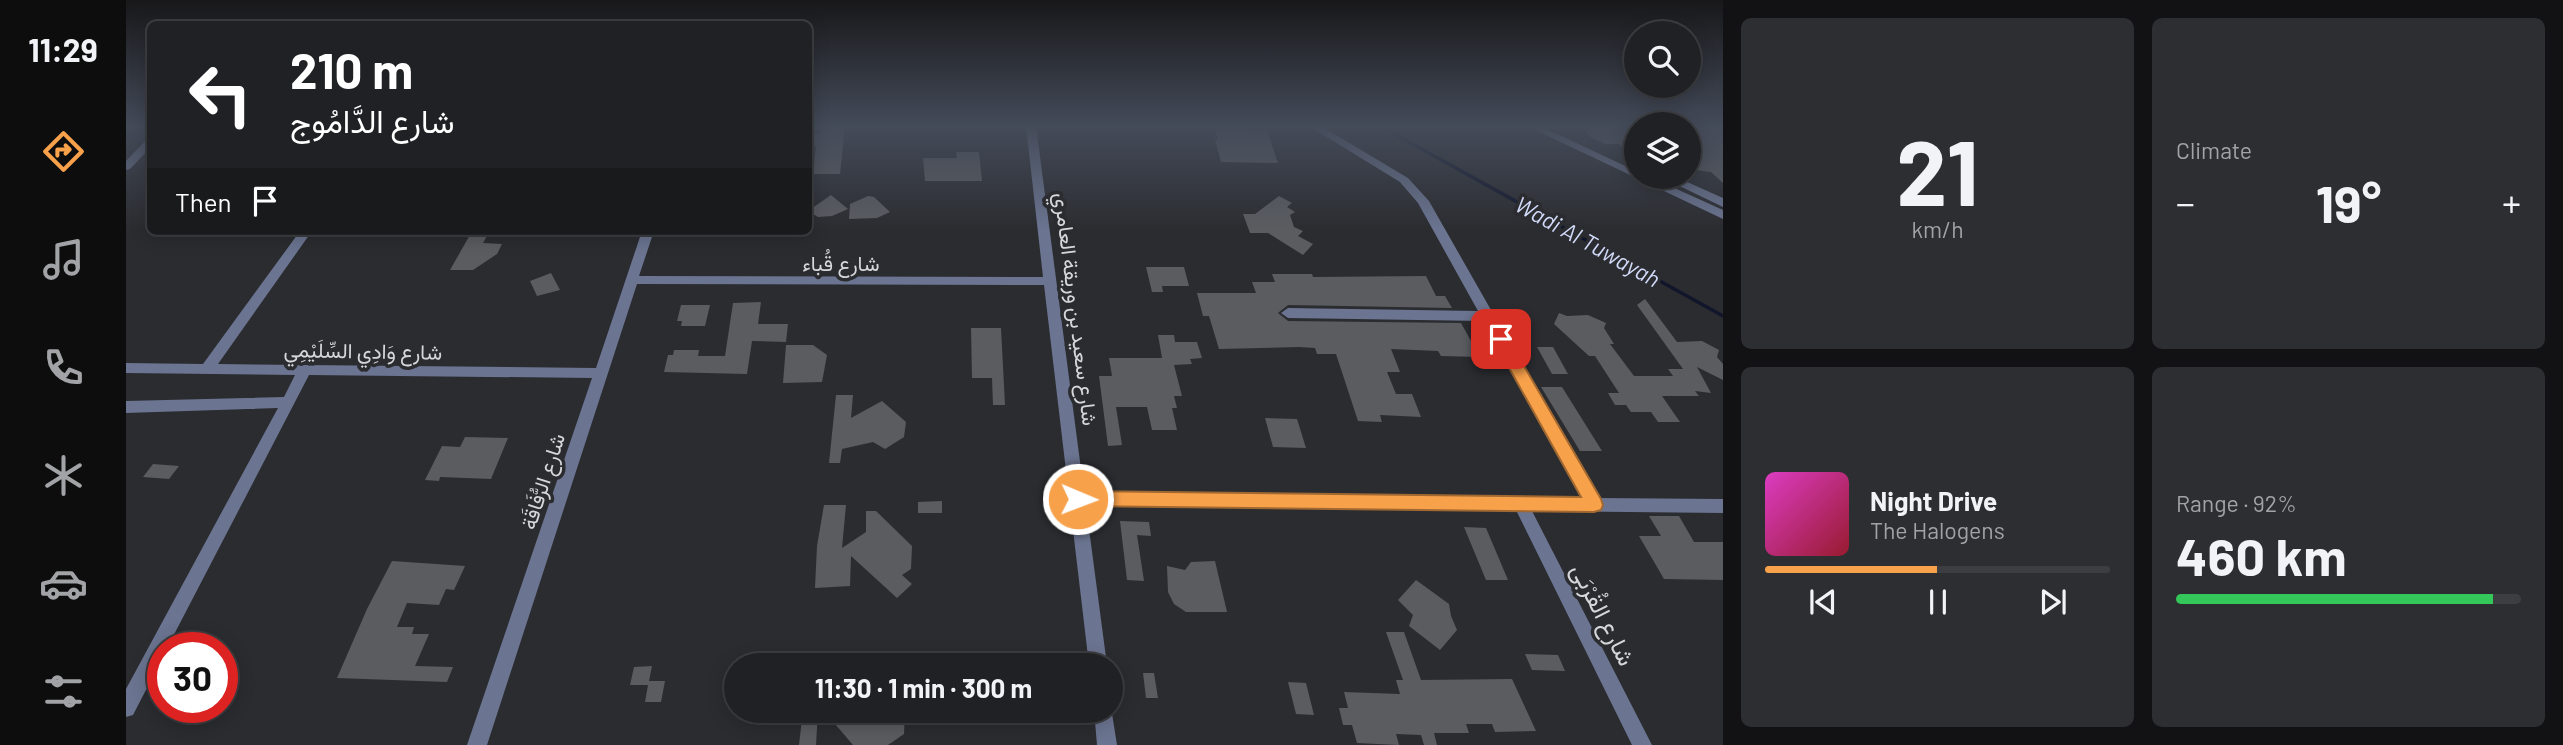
<!DOCTYPE html>
<html lang="en">
<head>
<meta charset="utf-8">
<style>
	body { margin:0; font-family:Barlow,Vazirmatn,sans-serif; background:#2d2e31; color:#f1f3f6; height:100vh; display:flex; flex-direction:column; font-size:26px; white-space:nowrap }
	* { box-sizing:border-box; margin:0 }
	p { font-size:23px; color:#a2a3a6 }
	.icon { flex:none; width:38px; height:38px; fill:none; stroke:currentColor; stroke-width:2; stroke-linecap:round; stroke-linejoin:round }
	.map { position:relative; flex:1; overflow:hidden }
	.panel { display:flex; flex-direction:column; gap:18px; padding:18px; background:#121214; width:840px }
	.panel>* { flex:none }
	.hud { position:absolute; left:21px; top:21px; width:665px; height:214px; border-radius:10px; box-shadow:0 4px 18px #0003,0 0 0 2px #3d3e41; background:#202124; color:#fff; overflow:hidden }
	.controls { position:absolute; left:1498px; top:21px; display:grid; gap:14px }
	.controls a { display:grid; place-items:center; width:77px; height:77px; border-radius:50%; background:#202124; box-shadow:0 4px 18px #0003,0 0 0 2px #3d3e41; font-size:35px }
	.speed { position:absolute; left:21px; top:632px; display:flex; gap:14px; font-size:35px; font-weight:700; text-align:center }
	.speed>* { display:grid; place-content:center; width:91px; height:91px; border-radius:50%; background:#202124; box-shadow:0 4px 18px #0003,0 0 0 2px #3d3e41; line-height:1 }
	.speed .limit { border:10px solid #d22; background:#fff; color:#111 }
	.pin { position:absolute; display:grid; place-items:center; width:60px; height:60px; color:#fff; margin:-30px; border-radius:14px; box-shadow:0 4px 10px #0006 }
	.me { position:absolute; width:77px; margin:-38px; rotate:91deg; stroke-linejoin:round; filter:drop-shadow(0 0 5px #0008) }
	.turn { display:flex; align-items:center; gap:24px; height:147px; padding:0 28px; font-size:32px }
	.turn .icon { width:91px; height:91px; stroke-width:2.5 }
	.turn b { display:block; font-size:49px; line-height:60px }
	.then { display:flex; align-items:center; height:66px; padding:0 28px; background:#0003; gap:14px; font-size:26px }
	.big { font-size:52px; font-weight:700; line-height:1.1 }
	.panel .tile { flex:1; display:flex; flex-direction:column; justify-content:center; gap:10px; min-width:0; padding:0 24px; border-radius:10px; background:#2d2e31 }
	.panel .dial { align-items:center; gap:0 }
	.dial b { font-size:91px; line-height:1 }
	.song { display:flex; align-items:center; gap:21px }
	.cover { width:84px; height:84px; border-radius:10px; background:linear-gradient(135deg,hsl(310 70% 55%),hsl(350 70% 35%)) }
	.played { height:7px; border-radius:4px; background:linear-gradient(90deg,#f8a14b 50%,#3d3e41 50%) }
	.keys { display:flex; justify-content:space-around; direction:ltr }
	.heat { display:flex; justify-content:space-between; align-items:center; font-size:38px; direction:ltr }
	.charge { height:10px; border-radius:5px; background:linear-gradient(90deg,#34c759 92%,#3d3e41 0) }
	.panel .tiles { flex:1; display:grid; gap:18px; grid-template-columns:repeat(2,1fr) }
	.trip { position:absolute; left:598px; top:653px; width:399px; height:70px; border-radius:35px; background:#202124; box-shadow:0 4px 18px #0003,0 0 0 2px #3d3e41; font-weight:700; line-height:70px; text-align:center }
	main { display:flex; flex:1; min-height:0 }
	.tab-bar { display:flex; flex-direction:column; width:126px; justify-content:space-around; align-items:center; background:#0d0d0e; color:#a2a3a6 }
	.tab-bar .icon { width:49px; height:49px }
	.tab-bar .on { color:#f8a14b }
	.tab-bar b { font-size:32px; color:#f1f3f6 }
	.map>svg:first-child { display:block }
</style>
</head>
<body>
<main>
<nav class="tab-bar">
<b>11:29</b>
<svg class="icon on" aria-label="directions" viewBox="0 0 24 24"><path d="M12 3l9 9-9 9-9-9zM9 14v-3h6M13 9l2 2-2 2"/></svg>
<svg class="icon" aria-label="music" viewBox="0 0 24 24"><path d="M9 18V5l10-2v13"/><circle cx="6" cy="18" r="3"/><circle cx="16" cy="16" r="3"/></svg>
<svg class="icon" aria-label="phone" viewBox="0 0 24 24"><path d="M5 4h4l2 5-3 2q2 4 5 5l2-3 5 2v4C11 20 4 13 5 4z"/></svg>
<svg class="icon" aria-label="climate" viewBox="0 0 24 24"><path d="M12 3v18M4 7l16 10M4 17L20 7"/></svg>
<svg class="icon" aria-label="car" viewBox="0 0 24 24"><path d="M5 17H2v-5l4-1 3-4h7l3 4 3 1v5h-3M9 17h6M6 11h13"/><circle cx="7" cy="17" r="2"/><circle cx="17" cy="17" r="2"/></svg>
<svg class="icon" aria-label="filters" viewBox="0 0 24 24"><path d="M4 7h16M4 17h16"/><circle cx="9" cy="7" r="2"/><circle cx="15" cy="17" r="2"/></svg>
</nav>
<div class="map">
<svg width="1597" height="745" viewBox="0 0 1597 745">
	<rect width="100%" height="100%" fill="#2b2c30"/>
	<g fill="none" stroke-linecap="round" stroke-linejoin="round">
		<!-- stream -->
		<polyline stroke="#11162b" stroke-width="3.5" points="1254,126 1597,316"/>
	</g>
	<!-- building -->
	<g fill="#5a5c60">
		<polygon points="696,126 719,126 714,174 687,174 690,146 682,146 682,134 693,134"/>
		<polygon points="1454,126 1510,126 1510,161 1493,144 1479,144 1466,138"/>
		<polygon points="1563,126 1589,126 1597,130 1597,183 1585,172 1563,169"/>
		<polygon points="1089,129 1141,130 1152,163 1095,162 1089,140 1092,140"/>
		<polygon points="830,152 853,152 856,181 799,181 797,158 831,158"/>
		<polygon points="705,195 722,209 706,216 692,217 682,211"/>
		<polygon points="742,196 748,197 764,212 751,218 723,219 724,204"/>
		<polygon points="1153,196 1166,203 1161,207 1169,212 1164,215 1168,227 1177,231 1172,236 1187,244 1177,255 1142,233 1124,233 1117,214 1129,214"/>
		<polygon points="345,233 362,234 357,243 376,244 371,254 347,270 324,270"/>
		<polygon points="1020,267 1058,267 1063,286 1036,286 1037,292 1026,292"/>
		<polygon points="425,273 434,290 411,296 404,281"/>
		<polygon points="1146,274 1186,274 1187,277 1300,276 1310,296 1319,296 1326,308 1162,305 1152,313 1162,321 1335,323 1354,357 1315,356 1312,351 1265,349 1274,372 1261,372 1270,394 1286,394 1295,417 1254,415 1256,422 1232,421 1210,354 1191,354 1189,348 1173,347 1093,349 1083,316 1077,316 1071,293 1130,293 1126,282 1149,282"/>
		<polygon points="1519,299 1551,342 1576,341 1593,350 1591,357 1597,364 1597,380 1571,367 1585,393 1569,391 1573,396 1536,396 1554,422 1532,422 1525,412 1505,412 1500,405 1489,405 1482,393 1493,393 1469,356 1463,356 1428,324 1433,313 1441,316 1462,315 1480,323 1478,328 1488,344 1484,344 1508,376 1547,376 1542,369 1557,369 1511,305"/>
		<polygon points="635,302 632,324 662,324 660,342 626,341 621,374 538,372 542,355 547,355 548,350 573,350 572,356 599,356 607,303"/>
		<polygon points="555,305 584,305 579,326 555,326 556,321 551,321"/>
		<polygon points="845,328 875,328 879,405 867,405 866,378 846,378"/>
		<polygon points="1032,335 1048,335 1049,342 1071,342 1076,358 1064,359 1066,364 1048,365 1056,396 1048,396 1051,408 1046,408 1051,430 1026,430 1021,407 990,407 996,445 982,446 973,376 986,376 983,358 1036,358"/>
		<polygon points="660,345 687,345 701,355 696,382 657,383"/>
		<polygon points="1411,347 1427,347 1442,374 1426,374"/>
		<polygon points="1415,387 1436,387 1476,451 1454,451"/>
		<polygon points="710,395 727,395 725,418 756,401 780,422 778,437 759,449 747,442 716,449 714,463 703,463"/>
		<polygon points="1139,418 1171,419 1180,448 1147,447"/>
		<polygon points="339,437 382,438 365,479 314,477 313,481 299,480 316,446 334,447"/>
		<polygon points="27,464 53,466 43,479 17,477"/>
		<polygon points="816,501 816,513 792,513 792,502"/>
		<polygon points="698,505 720,505 716,548 740,532 740,511 750,511 786,546 785,569 776,575 786,584 771,598 725,556 724,586 689,588 691,546"/>
		<polygon points="1523,516 1553,516 1568,542 1597,542 1597,580 1538,579 1513,536 1535,536"/>
		<polygon points="994,521 1023,522 1025,536 1011,535 1018,581 1001,580"/>
		<polygon points="1338,527 1360,528 1382,580 1360,580"/>
		<polygon points="266,561 339,566 328,590 320,589 313,605 281,603 271,627 288,627 286,634 303,634 289,666 327,667 321,682 211,678 241,609"/>
		<polygon points="1089,561 1101,612 1060,612 1048,604 1042,592 1041,566 1059,570 1065,562"/>
		<polygon points="1290,580 1323,604 1325,616 1331,630 1314,650 1283,626 1287,615 1272,600"/>
		<polygon points="1260,632 1278,632 1295,680 1386,679 1410,731 1369,732 1366,724 1340,724 1343,733 1308,733 1311,745 1298,745 1295,735 1270,734 1273,745 1231,743 1226,725 1217,725 1213,708 1222,708 1218,692 1274,694 1270,680 1277,680"/>
		<polygon points="1399,654 1432,655 1439,671 1406,670"/>
		<polygon points="526,666 523,681 539,681 535,702 519,702 522,685 504,685 508,667"/>
		<polygon points="1017,673 1028,673 1032,698 1020,698"/>
		<polygon points="1162,682 1180,683 1188,715 1170,714"/>
		<polygon points="677,710 692,710 690,745 673,745"/>
		<polygon points="697,710 779,710 778,734 762,745 727,745"/>
	</g>
	<g fill="none" stroke-linecap="round" stroke-linejoin="round">
		<!-- minor -->
		<g fill="#6b7490" fill-rule="evenodd">
			<polygon points="900,126 910,126 958,492 1456,498 1358,321 1162,318 1155,313 1162,308 1352,311 1292,203 1274,182 1183,126 1195,126 1282,178 1303,201 1472,498 1597,499 1597,513 1406,511 1526,745 1506,745 1390,510 960,506 981,665 963,665 918,285 511,284 361,745 341,745 466,378 183,375 41,648 37,648 37,657 7,715 0,717 0,689 152,408 0,413 0,401 158,397 169,375 0,373 0,363 77,364 174,231 186,231 92,364 470,368 516,231 528,231 513,276 917,277"/>
			<polygon points="1401,126 1414,126 1510,171 1510,177 1524,177 1597,210 1597,219"/>
			<polygon points="24,139 24,148 4,169 0,170 0,161 20,140"/>
			<polygon points="1535,177 1550,177 1597,198 1597,207"/>
			<polygon points="985,707 991,745 971,745 968,710 985,710"/>
		</g>
	</g>
	<!-- sky -->
	<linearGradient id="sky" x2="0" y2="1"><stop stop-color="#18181a"/><stop offset="0.55" stop-color="#444b59"/><stop offset="1" stop-color="#444b59" stop-opacity="0"/></linearGradient>
	<rect width="1597" height="230" fill="url(#sky)"/>
	<!-- route -->
	<polygon fill="#f8a14b" stroke="#a16931" stroke-width="2" points="1375,334 1380,335 1475,499 1477,505 1475,510 1468,512 952,506 946,504 943,499 946,493 952,491 1455,497 1367,339"/>
	<g text-anchor="middle" dominant-baseline="central" stroke-width="7" stroke-linejoin="round" paint-order="stroke">
		<!-- street labels -->
		<g font-size="21" fill="#d6d7da" stroke="#2b2c30">
			<text x="715" y="262">شارع قُباء</text>
			<text transform="translate(951 309) rotate(83)">شارع سعيد بن وريقة العامري</text>
			<text transform="translate(237 350) rotate(1)">شارع وَادِي السِّلَيْمِي</text>
			<text transform="translate(416 481) rotate(-72)">شارع الرُّفَاقَة</text>
		</g>
		<!-- water labels -->
		<g font-size="23" font-style="italic" fill="#d1daf9" stroke="#2b2c30">
			<text transform="translate(1462 241) rotate(29)">Wadi Al Tuwayah</text>
		</g>
		<!-- near-street labels -->
		<g font-size="24" fill="#d6d7da" stroke="#2b2c30">
			<text transform="translate(1478 614) rotate(63)">شارع القُرْبَى</text>
		</g>
	</g>
</svg>
<div class="controls">
<a><svg class="icon" aria-label="search" viewBox="0 0 24 24"><circle cx="10" cy="10" r="6"/><path d="M15 15l6 6"/></svg></a>
<a><svg class="icon" aria-label="layers" viewBox="0 0 24 24"><path d="M12 4l9 5-9 5-9-5zM3 14l9 5 9-5"/></svg></a>
</div>
<div class="speed"><div class="limit">30</div></div>
<div class="pin" style="left:1375px;top:339px;background:#d93025"><svg class="icon" aria-label="arrive" viewBox="0 0 24 24"><path d="M6 21V4h12l-3 4 3 4H6"/></svg></div>
<svg class="me" style="left:952px;top:499px" viewBox="-20 -20 40 40"><circle r="17" fill="#f8a14b" stroke="#fff" stroke-width="3"/><path d="M0-11L8 9 0 5-8 9z" fill="#fff"/></svg>
<div class="trip">11:30 · 1 min · 300 m</div>
<div class="hud">
<div class="turn"><svg class="icon" aria-label="left" viewBox="0 0 24 24"><path d="M17 20v-9H6M10 6l-5 5 5 5"/></svg><div><b>210 m</b>شارع الدَّامُوج</div></div>
<div class="then">Then<svg class="icon" aria-label="arrive" viewBox="0 0 24 24"><path d="M6 21V4h12l-3 4 3 4H6"/></svg></div>
</div>
</div>
<section class="panel">
<div class="tiles">
<div class="tile dial"><b>21</b><p>km/h</p></div>
<div class="tile"><p>Climate</p>
<div class="heat"><a>−</a><b class="big">19°</b><a>+</a></div>
</div>
<div class="tile">
<div class="song"><i class="cover"></i><div><b>Night Drive</b><p>The Halogens</p></div></div>
<div class="played"></div>
<div class="keys"><svg class="icon" aria-label="previous" viewBox="0 0 24 24"><path d="M18 5L8 12l10 7zM5 5v14"/></svg><svg class="icon" aria-label="pause" viewBox="0 0 24 24"><path d="M8 5v14M16 5v14"/></svg><svg class="icon" aria-label="next" viewBox="0 0 24 24"><path d="M6 5l10 7-10 7zM19 5v14"/></svg></div>
</div>
<div class="tile"><p>Range · 92%</p><b class="big">460 km</b><div class="charge"></div></div>
</div>
</section>
</main>
</body>
</html>
